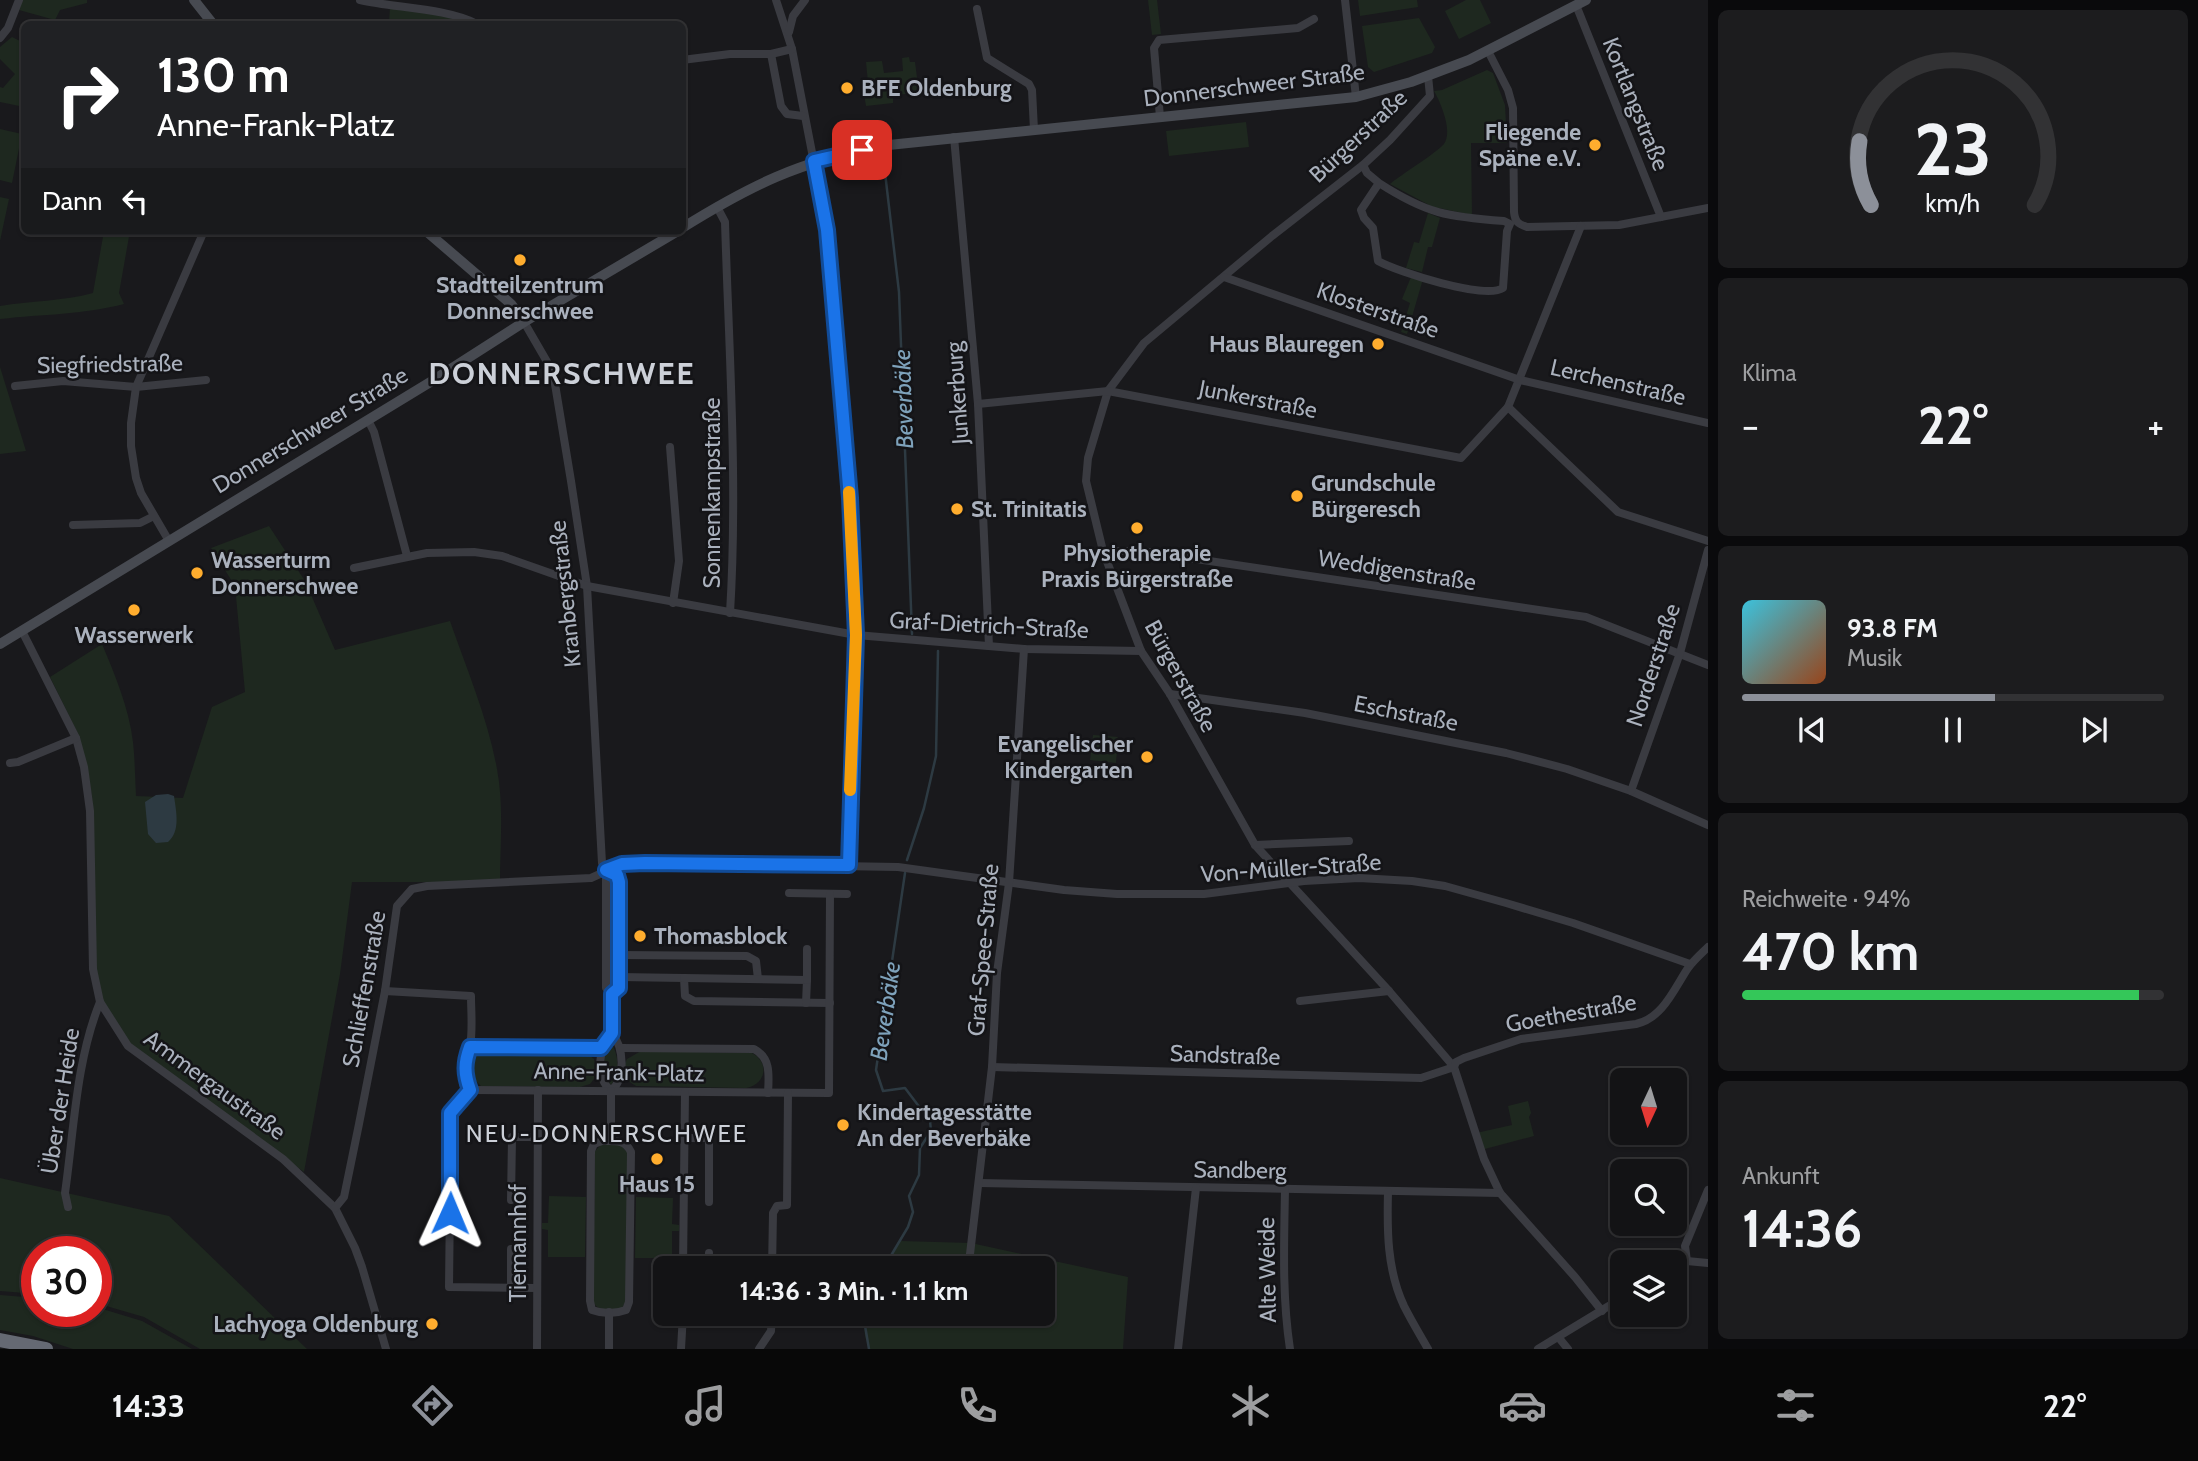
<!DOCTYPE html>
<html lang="de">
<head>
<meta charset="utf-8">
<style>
	body { margin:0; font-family:Cabin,sans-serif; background:#1c1c1e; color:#f1f3f6; height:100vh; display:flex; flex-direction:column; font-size:26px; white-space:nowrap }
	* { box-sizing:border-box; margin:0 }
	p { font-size:23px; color:#9d9ea0 }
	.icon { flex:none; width:38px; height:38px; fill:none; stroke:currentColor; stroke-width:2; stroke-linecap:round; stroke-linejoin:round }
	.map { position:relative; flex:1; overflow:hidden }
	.drawer { display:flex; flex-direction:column; gap:10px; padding:10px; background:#0a0a0c; width:490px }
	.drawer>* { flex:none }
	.top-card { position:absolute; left:21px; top:21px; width:665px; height:214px; border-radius:10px; box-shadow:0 2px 5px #0004,0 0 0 2px #323234; background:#202124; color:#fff; overflow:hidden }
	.needle { width:46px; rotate:184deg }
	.buttons { position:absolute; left:1610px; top:1068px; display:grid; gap:14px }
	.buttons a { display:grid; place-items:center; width:77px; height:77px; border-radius:10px; background:#131315; box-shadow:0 2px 5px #0004,0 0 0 2px #323234; font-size:35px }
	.speed { position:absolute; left:21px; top:1236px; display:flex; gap:14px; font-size:35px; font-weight:700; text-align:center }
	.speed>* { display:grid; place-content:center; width:91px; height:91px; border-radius:50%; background:#131315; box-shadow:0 2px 5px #0004,0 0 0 2px #323234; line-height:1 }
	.speed .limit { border:10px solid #d22; background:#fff; color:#111 }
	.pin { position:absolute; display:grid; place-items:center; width:60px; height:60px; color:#fff; margin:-30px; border-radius:14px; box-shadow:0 4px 10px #0006 }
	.me { position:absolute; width:77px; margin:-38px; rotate:1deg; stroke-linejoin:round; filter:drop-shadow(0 0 5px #0008) }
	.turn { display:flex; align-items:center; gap:24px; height:147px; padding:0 21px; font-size:32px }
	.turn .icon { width:91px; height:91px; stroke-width:2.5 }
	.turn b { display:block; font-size:49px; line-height:60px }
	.then { display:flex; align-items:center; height:66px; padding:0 21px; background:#0003; gap:14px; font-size:26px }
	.big { font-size:52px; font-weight:700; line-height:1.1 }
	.drawer .tile { flex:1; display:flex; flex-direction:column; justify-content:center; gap:10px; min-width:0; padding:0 24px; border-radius:10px; background:#1c1c1e }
	.drawer .dial { align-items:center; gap:0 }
	.dial svg { height:182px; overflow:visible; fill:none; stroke:#323234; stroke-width:7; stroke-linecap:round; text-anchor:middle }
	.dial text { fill:#f1f3f6; stroke:none }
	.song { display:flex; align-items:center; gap:21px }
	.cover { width:84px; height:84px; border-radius:10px; background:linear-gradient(135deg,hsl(190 70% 55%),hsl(20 70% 35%)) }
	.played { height:7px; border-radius:4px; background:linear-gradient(90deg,#8c9099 60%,#323234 60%) }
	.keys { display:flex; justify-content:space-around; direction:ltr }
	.heat { display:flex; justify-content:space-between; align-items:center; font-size:38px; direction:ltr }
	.charge { height:10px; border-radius:5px; background:linear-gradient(90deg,#34c759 94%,#323234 0) }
	.trip { position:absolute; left:653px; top:1256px; width:402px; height:70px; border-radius:10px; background:#131315; box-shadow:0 2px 5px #0004,0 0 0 2px #323234; font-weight:700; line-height:70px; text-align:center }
	.tab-bar { display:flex; height:112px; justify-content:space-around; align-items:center; background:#080808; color:#9d9ea0 }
	.tab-bar .icon { width:49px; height:49px }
	.tab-bar .current { color:#8c9099 }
	.tab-bar b { font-size:32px; color:#f1f3f6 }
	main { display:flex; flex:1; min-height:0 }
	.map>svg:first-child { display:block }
</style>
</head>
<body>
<main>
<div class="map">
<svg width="1708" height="1349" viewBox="0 0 1708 1349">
	<rect width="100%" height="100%" fill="#19191c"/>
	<!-- green -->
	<g fill="#1e281f">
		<polygon points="22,0 87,0 87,3 60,10 55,20 19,10"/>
		<polygon points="1148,0 1157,0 1161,34 1152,35"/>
		<polygon points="1358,0 1417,0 1418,7 1360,16"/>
		<polygon points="1466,0 1480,0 1491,23 1459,39 1445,11"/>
		<polygon points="390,6 455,15 454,24 389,24"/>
		<polygon points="1419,18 1435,47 1432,53 1374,72 1368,67 1362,26"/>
		<polygon points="12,37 24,43 24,107 0,102 0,87 3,88 15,74 0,59 0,47"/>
		<polygon points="909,57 910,62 915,62 919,93 893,95 893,103 866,106 864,94 869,93 866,62 882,61 884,73 903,71 902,58"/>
		<path d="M1487,70l6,3 12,32 2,38h-36l1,72 -33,-7h-10v-3l-39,-21c12,-10 45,-30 54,-40 9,-12 -3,-41 -10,-53l8,-1z"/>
		<polygon points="1246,122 1249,147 1169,156 1166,131"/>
		<polygon points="0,129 22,134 12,183 0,180"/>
		<polygon points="0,197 9,199 0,241"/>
		<polygon points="1428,213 1440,218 1432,247 1428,247 1422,272 1406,268 1414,242 1419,243"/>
		<path d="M104,231h26l-11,62 5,11c-43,11 -80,10 -124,15v-13c30,-5 64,-5 93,-13z"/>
		<polygon points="1411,277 1423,279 1407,334 1401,332 1410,303 1402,299"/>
		<polygon points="0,367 26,451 0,454"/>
		<path d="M269,526l36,55 30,69 115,-29c17,49 38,98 47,148 7,37 3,77 3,113h-148l-12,92 -36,198 -174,-128 -28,-43 -6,-33 -4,-172 -15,-64 -27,-55 52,-33c13,31 27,64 31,98 2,18 2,36 3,54l47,2 29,-91 33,-15 -10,-106 -24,-38z"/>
		<polygon points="1093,735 1118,737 1116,763 1090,760"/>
		<polygon points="615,880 616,951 612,953 609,950 609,882"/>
		<path d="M611,1043c8,11 9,31 0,42 -9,-11 -9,-30 0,-42z"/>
		<path d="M486,1051l99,1 9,7 3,16 -7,9 -10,3 -99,-1 -12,-12c0,-13 3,-21 17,-23z"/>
		<path d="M641,1051l111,2c18,10 14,31 -6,35l-110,-2c-12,-6 -15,-16 -9,-27z"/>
		<polygon points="1528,1101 1531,1113 1529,1117 1534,1136 1481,1150 1476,1133 1512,1125 1508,1106"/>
		<path d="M602,1144h18l7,8v147l-5,9c-11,1 -23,5 -29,-6l2,-151z"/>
		<polygon points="0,1178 169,1216 307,1349 200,1349 144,1317 96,1303 96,1251 37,1251 37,1294 0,1291"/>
		<polygon points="549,1196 586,1197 585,1257 548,1257 548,1230 542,1229 542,1223 548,1223"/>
		<polygon points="636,1197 673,1198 672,1224 679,1225 679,1231 672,1231 672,1258 635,1258"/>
		<polygon points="901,1241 971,1243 1128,1277 1123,1349 869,1349 865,1336 863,1314 1043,1314 1043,1269 883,1269"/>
		<polygon points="0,1295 37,1298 37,1311 96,1311 96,1307 142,1321 192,1349 73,1349 33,1336 0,1330"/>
	</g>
	<!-- water -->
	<path fill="#2d3a42" d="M168,794l6,2c2,15 7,35 -6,46l-12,1 -8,-9 -3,-32 11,-7z"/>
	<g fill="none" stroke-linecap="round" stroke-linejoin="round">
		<!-- stream -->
		<g stroke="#2d3a42" stroke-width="2.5">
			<polyline points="884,164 899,292 912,634"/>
			<polyline points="907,860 924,808 936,756 938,651"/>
			<polyline points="883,1269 908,1227 913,1212 909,1196 919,1175 920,1148 931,1131 930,1121 905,1088 883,1091 876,1070 905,873"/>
			<polyline points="863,1314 869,1349"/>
		</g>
		<!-- street -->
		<g stroke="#3a3b41" stroke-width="8">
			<path d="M360,0c35,8 87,8 117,24"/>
			<polyline points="776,0 792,49 827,230 850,498 856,635 849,865"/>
			<polyline points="1345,0 1356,97"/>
			<polyline points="1576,5 1661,217"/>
			<polyline points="977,9 987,58 1029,84 1032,90 1034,130"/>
			<polyline points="789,32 793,16 805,0"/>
			<polyline points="0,38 8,28 19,0"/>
			<path d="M1488,51l20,39 5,18 1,104c1,10 4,12 13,15l92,-2 89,-17"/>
			<polyline points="771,54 781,106 787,114 803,116"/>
			<polyline points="682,60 730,54 771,54 792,49"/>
			<polyline points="1428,76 1430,96 1390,140 1363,165 1272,236 1144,343 1108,391 1088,458 1086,481 1103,551 1141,651 1170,694 1255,845 1389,991 1454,1067 1484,1159 1500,1193 1575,1277 1602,1311"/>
			<polyline points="1160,117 1154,48 1159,40 1298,28 1314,19"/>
			<polyline points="954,137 978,404 989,646"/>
			<path d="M1363,165l4,8 12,10 -18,27 3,8 9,10 5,33c20,11 107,39 125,27l4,-57 3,-7 -6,-3c-56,-4 -77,-7 -125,-38"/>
			<path d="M717,207l8,15c4,130 13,261 5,391"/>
			<polyline points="1581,226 1508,407 1618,512 1708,541"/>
			<polyline points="1224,277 1520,380 1708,423"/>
			<polyline points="524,322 553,372 571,481 587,586 602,863 606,870"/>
			<polyline points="15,386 63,381 136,387 206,380"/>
			<polyline points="978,404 1108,391 1461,458 1508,407"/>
			<polyline points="368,420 374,432 407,556"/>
			<polyline points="670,447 679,561 673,603"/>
			<polyline points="73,525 140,523 154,516"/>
			<polyline points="169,541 141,493 136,478 131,446 131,423 136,387 204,231"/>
			<polyline points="1103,551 1142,551 1586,617 1708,665"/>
			<polyline points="354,568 427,553 474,552 502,556 587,586 856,635 1024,649 1141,651"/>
			<polyline points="22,631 76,738 84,767 90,811 93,969 100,1002 128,1046 283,1159 335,1208 355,1248 362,1267 386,1349"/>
			<polyline points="1170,694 1305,713 1506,753 1567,769 1631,791 1708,825"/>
			<polyline points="10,763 18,762 76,738"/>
			<polyline points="1631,791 1680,653 1708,550"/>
			<polyline points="1255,845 1349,841"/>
			<polyline points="789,893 847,894"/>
			<polyline points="619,955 747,956 756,961 758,979"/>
			<polyline points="619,977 684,978 685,996 694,1001 830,1003"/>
			<polyline points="684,978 807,980 806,1003"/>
			<polyline points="807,980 807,949"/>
			<path d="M385,991l86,5c0,16 2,34 -1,50 -3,22 -8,19 0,44"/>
			<polyline points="1300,1001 1389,991"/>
			<polyline points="612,1033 612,994 619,988 619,882 617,875 606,870 606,988 612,994"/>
			<path d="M612,1033c12,15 14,45 -1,58 -16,-14 -13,-44 1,-58z"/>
			<polyline points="470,1047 601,1048"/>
			<path d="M621,1048l133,1c17,9 15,26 14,44"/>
			<path d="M992,1067l429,11 33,-11 2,-5 8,-4 57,-19 115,-15c27,-6 38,-35 52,-56 6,-8 13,-14 20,-21"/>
			<polyline points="470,1090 829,1093 830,894"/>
			<polyline points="470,1090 451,1113 449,1287 537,1288"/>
			<polyline points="684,1138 709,1138 709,1202"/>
			<path d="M602,1141c13,0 23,-2 29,11l-2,150 -3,8c-11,4 -23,4 -34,0l-2,-9 1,-150 3,-7z"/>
			<polyline points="611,1141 611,1091"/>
			<polyline points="980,1183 1500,1193"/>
			<path d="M1285,1190c-1,54 -3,106 5,159"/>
			<path d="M1388,1192c-1,38 -1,78 16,114 7,14 16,29 24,43"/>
			<polyline points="511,1200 512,1137 538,1137"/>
			<path d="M68,1207l-3,-14c9,-63 11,-132 35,-191"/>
			<polyline points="335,1208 344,1197 359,1124 385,991 397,906 412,889 427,886 591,878 622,864 645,863 898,867 1064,890 1117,894 1204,894 1304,881 1359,878 1412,881 1445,886 1506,903 1573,923 1690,964"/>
			<polyline points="970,1254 992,1067 997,973 1009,883 1024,649"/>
			<polyline points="1687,1261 1685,1246 1708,1190"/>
			<polyline points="1675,1265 1687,1261 1708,1263"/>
			<polyline points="683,1269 685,1092"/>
			<polyline points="708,1269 709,1253"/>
			<polyline points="772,1269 773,1213 777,1206 787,1205 788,1093"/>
			<polyline points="511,1288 511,1249"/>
			<polyline points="683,1316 708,1317 708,1314"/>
			<polyline points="1559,1338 1568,1349"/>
			<polyline points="537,1349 538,1090"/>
			<polyline points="609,1349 609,1312"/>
			<polyline points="681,1349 683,1314"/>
			<polyline points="759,1349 771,1331 772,1314"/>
			<polyline points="1178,1349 1196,1188"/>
			<polyline points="1538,1349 1622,1298"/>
		</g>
		<!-- secondary -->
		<g stroke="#474a51" stroke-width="10">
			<polyline points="194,0 213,24"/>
			<path d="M682,228c69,-43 117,-66 197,-82l477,-49 55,-15 58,-22 117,-60"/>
			<polyline points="426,231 511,304 524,322"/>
			<polyline points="0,644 432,381 524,322 678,231"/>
		</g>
		<!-- highway -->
		<polyline stroke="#656973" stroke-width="14" points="0,1340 46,1349"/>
	</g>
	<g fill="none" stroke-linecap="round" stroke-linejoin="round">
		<defs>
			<path id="route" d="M450,1213v-100l20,-23c-6,-17 -6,-27 0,-43l131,1 11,-15v-39l7,-6v-106l-2,-7 -11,-5 16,-6 23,-1 204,2 7,-230 -6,-137 -23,-268 -13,-69 48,-11"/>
		</defs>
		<!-- route casing -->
		<use href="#route" stroke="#114b97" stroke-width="18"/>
		<!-- route -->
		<use href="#route" stroke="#1a73e8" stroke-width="12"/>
		<!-- slow -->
		<polyline stroke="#f59e0b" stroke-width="12" points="849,492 856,635 850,790"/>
	</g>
	<!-- markers -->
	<g fill="#ffad2e" stroke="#141417" stroke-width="2.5">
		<circle cx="847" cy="88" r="7"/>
		<circle cx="1595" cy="145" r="7"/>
		<circle cx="520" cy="260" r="7"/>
		<circle cx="1378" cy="344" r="7"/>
		<circle cx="1297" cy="496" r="7"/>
		<circle cx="957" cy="509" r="7"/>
		<circle cx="1137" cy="528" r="7"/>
		<circle cx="197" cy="573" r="7"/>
		<circle cx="134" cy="610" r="7"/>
		<circle cx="1147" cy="757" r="7"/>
		<circle cx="640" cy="936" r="7"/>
		<circle cx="843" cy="1125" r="7"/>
		<circle cx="657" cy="1159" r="7"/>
		<circle cx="432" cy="1324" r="7"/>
	</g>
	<g text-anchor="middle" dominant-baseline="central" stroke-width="5" stroke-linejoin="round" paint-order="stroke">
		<!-- street labels -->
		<g font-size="23" fill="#aab1bd" stroke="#141417">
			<text transform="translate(1254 85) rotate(-7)">Donnerschweer Straße</text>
			<text transform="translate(1636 104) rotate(68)">Kortlangstraße</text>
			<text transform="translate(1358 136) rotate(-43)">Bürgerstraße</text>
			<text transform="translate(1378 310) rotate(19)">Klosterstraße</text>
			<text transform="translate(110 364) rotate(-1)">Siegfriedstraße</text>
			<text transform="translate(1618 382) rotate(13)">Lerchenstraße</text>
			<text transform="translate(957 393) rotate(-94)">Junkerburg</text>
			<text transform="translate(1258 399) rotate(11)">Junkerstraße</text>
			<text transform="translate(310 430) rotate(-31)">Donnerschweer Straße</text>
			<text transform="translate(712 493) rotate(-90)">Sonnenkampstraße</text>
			<text transform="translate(1397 570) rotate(9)">Weddigenstraße</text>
			<text transform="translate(565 594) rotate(-96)">Kranbergstraße</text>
			<text transform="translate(989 625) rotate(3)">Graf-Dietrich-Straße</text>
			<text transform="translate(1653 665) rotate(-72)">Norderstraße</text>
			<text transform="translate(1181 676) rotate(61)">Bürgerstraße</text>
			<text transform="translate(1406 713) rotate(11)">Eschstraße</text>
			<text transform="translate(1291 868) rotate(-4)">Von-Müller-Straße</text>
			<text transform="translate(983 950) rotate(-85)">Graf-Spee-Straße</text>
			<text transform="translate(364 989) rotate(-80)">Schlieffenstraße</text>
			<text transform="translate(1571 1013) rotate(-10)">Goethestraße</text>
			<text transform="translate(1225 1055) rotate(2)">Sandstraße</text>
			<text transform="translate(619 1072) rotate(1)">Anne-Frank-Platz</text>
			<text transform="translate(215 1085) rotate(36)">Ammergaustraße</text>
			<text transform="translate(60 1101) rotate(-81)">Über der Heide</text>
			<text transform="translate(1240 1170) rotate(1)">Sandberg</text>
			<text transform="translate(518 1243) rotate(-90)">Tiemannhof</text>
			<text transform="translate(1267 1270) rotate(-91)">Alte Weide</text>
		</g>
		<!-- poi labels -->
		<g font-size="23" font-weight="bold" fill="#aab1bd" stroke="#141417" text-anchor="start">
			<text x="861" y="88">BFE Oldenburg</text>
			<text x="1581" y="132" text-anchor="end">Fliegende<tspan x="1581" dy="26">Späne e.V.</tspan></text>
			<text x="520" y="285" text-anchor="middle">Stadtteilzentrum<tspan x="520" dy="26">Donnerschwee</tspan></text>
			<text x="1364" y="344" text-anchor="end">Haus Blauregen</text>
			<text x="1311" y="483">Grundschule<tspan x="1311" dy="26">Bürgeresch</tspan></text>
			<text x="971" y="509">St. Trinitatis</text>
			<text x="1137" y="553" text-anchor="middle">Physiotherapie<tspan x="1137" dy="26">Praxis Bürgerstraße</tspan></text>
			<text x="211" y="560">Wasserturm<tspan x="211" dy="26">Donnerschwee</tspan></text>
			<text x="134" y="635" text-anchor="middle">Wasserwerk</text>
			<text x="1133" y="744" text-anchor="end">Evangelischer<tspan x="1133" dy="26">Kindergarten</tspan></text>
			<text x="654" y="936">Thomasblock</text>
			<text x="857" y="1112">Kindertagesstätte<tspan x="857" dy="26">An der Beverbäke</tspan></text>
			<text x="657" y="1184" text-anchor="middle">Haus 15</text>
			<text x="418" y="1324" text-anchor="end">Lachyoga Oldenburg</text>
		</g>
		<!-- water labels -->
		<g font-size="24" font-style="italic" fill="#7ea2bb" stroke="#141417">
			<text transform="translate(903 399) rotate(-92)">Beverbäke</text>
			<text transform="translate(885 1011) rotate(-82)">Beverbäke</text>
		</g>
		<!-- neighbourhood labels -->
		<g font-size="24" letter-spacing="2" fill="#ccd0d8" stroke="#141417">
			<text x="607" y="1133">NEU-DONNERSCHWEE</text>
		</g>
		<!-- district labels -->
		<g font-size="30" font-weight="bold" letter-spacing="2" fill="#ccd0d8" stroke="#141417">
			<text x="562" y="373">DONNERSCHWEE</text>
		</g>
	</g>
</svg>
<div class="buttons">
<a><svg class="needle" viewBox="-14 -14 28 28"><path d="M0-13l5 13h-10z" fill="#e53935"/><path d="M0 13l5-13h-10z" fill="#9d9ea0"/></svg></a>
<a><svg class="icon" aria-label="search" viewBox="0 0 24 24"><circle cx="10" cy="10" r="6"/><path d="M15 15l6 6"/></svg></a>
<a><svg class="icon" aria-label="layers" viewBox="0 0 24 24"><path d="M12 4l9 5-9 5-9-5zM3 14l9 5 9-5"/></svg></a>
</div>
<div class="speed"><div class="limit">30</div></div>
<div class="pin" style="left:862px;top:150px;background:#d93025"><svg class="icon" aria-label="arrive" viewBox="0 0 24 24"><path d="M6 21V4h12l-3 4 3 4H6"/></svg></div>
<svg class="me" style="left:450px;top:1213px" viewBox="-20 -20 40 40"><path d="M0-17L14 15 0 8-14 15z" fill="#1a73e8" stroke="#fff" stroke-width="4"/></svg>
<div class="trip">14:36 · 3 Min. · 1.1 km</div>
<div class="top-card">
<div class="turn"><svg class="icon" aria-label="right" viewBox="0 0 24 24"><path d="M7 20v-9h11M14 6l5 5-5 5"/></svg><div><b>130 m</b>Anne-Frank-Platz</div></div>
<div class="then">Dann<svg class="icon" aria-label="left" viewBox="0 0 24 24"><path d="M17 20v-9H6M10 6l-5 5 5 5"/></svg></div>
</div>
</div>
<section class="drawer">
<div class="tile dial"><svg viewBox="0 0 100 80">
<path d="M14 69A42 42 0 1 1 86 69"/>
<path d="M14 69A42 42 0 0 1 9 41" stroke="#8c9099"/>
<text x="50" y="56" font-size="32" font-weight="700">23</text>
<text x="50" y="72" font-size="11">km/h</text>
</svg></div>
<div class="tile"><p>Klima</p>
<div class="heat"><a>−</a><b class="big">22°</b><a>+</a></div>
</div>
<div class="tile">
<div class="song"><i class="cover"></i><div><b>93.8 FM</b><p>Musik</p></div></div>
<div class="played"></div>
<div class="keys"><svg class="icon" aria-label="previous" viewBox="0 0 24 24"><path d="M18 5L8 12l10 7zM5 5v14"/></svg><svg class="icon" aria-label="pause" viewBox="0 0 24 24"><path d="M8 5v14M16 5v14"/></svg><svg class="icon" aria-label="next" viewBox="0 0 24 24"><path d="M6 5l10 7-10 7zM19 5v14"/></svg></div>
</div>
<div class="tile"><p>Reichweite · 94%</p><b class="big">470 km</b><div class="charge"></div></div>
<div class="tile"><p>Ankunft</p><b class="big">14:36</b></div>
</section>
</main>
<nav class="tab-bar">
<b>14:33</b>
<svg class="icon current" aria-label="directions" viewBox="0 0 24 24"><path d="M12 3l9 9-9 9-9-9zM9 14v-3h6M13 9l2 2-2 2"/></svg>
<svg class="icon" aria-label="music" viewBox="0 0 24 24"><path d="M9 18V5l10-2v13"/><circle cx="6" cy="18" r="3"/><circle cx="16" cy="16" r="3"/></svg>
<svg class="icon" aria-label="phone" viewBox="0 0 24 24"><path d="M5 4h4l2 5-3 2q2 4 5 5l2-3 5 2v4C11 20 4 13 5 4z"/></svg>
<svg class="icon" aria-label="climate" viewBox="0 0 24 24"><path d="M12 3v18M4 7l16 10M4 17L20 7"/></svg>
<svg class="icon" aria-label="car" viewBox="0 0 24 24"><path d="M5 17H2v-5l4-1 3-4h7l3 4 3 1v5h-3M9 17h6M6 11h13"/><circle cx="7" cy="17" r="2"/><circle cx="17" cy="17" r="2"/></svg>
<svg class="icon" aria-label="filters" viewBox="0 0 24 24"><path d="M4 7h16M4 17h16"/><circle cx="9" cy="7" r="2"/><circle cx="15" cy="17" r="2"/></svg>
<b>22°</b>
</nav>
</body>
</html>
